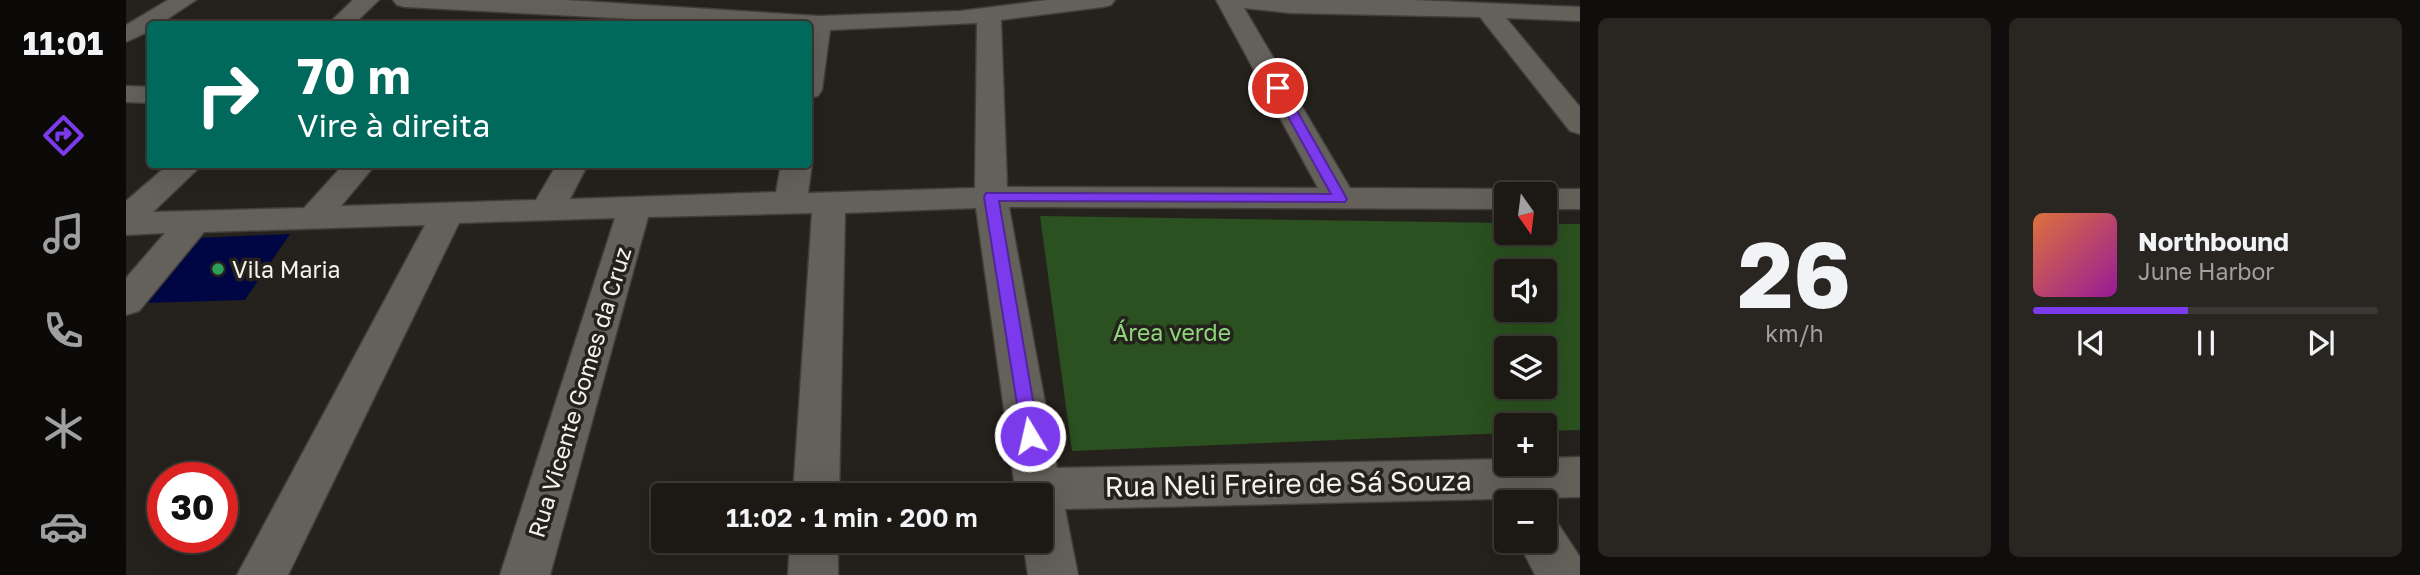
<!DOCTYPE html>
<html lang="pt">
<head>
<meta charset="utf-8">
<style>
	body { margin:0; font-family:"Golos Text",sans-serif; background:#292622; color:#f1f3f6; height:100vh; display:flex; flex-direction:column; font-size:26px; white-space:nowrap }
	* { box-sizing:border-box; margin:0 }
	p { font-size:23px; color:#a0a0a0 }
	.icon { flex:none; width:38px; height:38px; fill:none; stroke:currentColor; stroke-width:2; stroke-linecap:round; stroke-linejoin:round }
	.map { position:relative; flex:1; overflow:hidden }
	.panel { display:flex; flex-direction:column; gap:18px; padding:18px; background:#0f0e0c; width:840px }
	.panel>* { flex:none }
	.banner { position:absolute; left:21px; top:21px; width:665px; height:147px; border-radius:7px; box-shadow:0 7px 28px #0002,0 0 0 2px #3a3834; background:#00695c; color:#fff; overflow:hidden }
	.needle { width:46px; rotate:166deg }
	.fabs { position:absolute; left:1368px; top:182px; display:grid; gap:14px }
	.fabs a { display:grid; place-items:center; width:63px; height:63px; border-radius:7px; background:#1c1915; box-shadow:0 7px 28px #0002,0 0 0 2px #3a3834; font-size:35px }
	.speed { position:absolute; left:21px; top:462px; display:flex; gap:14px; font-size:35px; font-weight:700; text-align:center }
	.speed>* { display:grid; place-content:center; width:91px; height:91px; border-radius:50%; background:#1c1915; box-shadow:0 7px 28px #0002,0 0 0 2px #3a3834; line-height:1 }
	.speed .limit { border:10px solid #d22; background:#fff; color:#111 }
	.pin { position:absolute; display:grid; place-items:center; width:60px; height:60px; color:#fff; margin:-30px; border:4px solid #fff; border-radius:50%; box-shadow:0 2px 7px #0007 }
	.me { position:absolute; width:77px; margin:-38px; rotate:351deg; stroke-linejoin:round; filter:drop-shadow(0 0 5px #0008) }
	.turn { display:flex; align-items:center; gap:24px; height:147px; padding:0 35px; font-size:32px }
	.turn .icon { width:91px; height:91px; stroke-width:2.5 }
	.turn b { display:block; font-size:49px; line-height:60px }
	.panel .widget { flex:1; display:flex; flex-direction:column; justify-content:center; gap:10px; min-width:0; padding:0 24px; border-radius:10px; background:#292622 }
	.panel .dial { align-items:center; gap:0 }
	.dial b { font-size:91px; line-height:1 }
	.song { display:flex; align-items:center; gap:21px }
	.cover { width:84px; height:84px; border-radius:10px; background:linear-gradient(135deg,hsl(20 70% 55%),hsl(300 70% 35%)) }
	.played { height:7px; border-radius:4px; background:linear-gradient(90deg,#7c3aed 45%,#3a3834 45%) }
	.keys { display:flex; justify-content:space-around; direction:ltr }
	.panel .tiles { flex:1; display:grid; gap:18px; grid-template-columns:repeat(2,1fr) }
	.trip { position:absolute; left:525px; top:483px; width:402px; height:70px; border-radius:7px; background:#1c1915; box-shadow:0 7px 28px #0002,0 0 0 2px #3a3834; font-weight:600; line-height:70px; text-align:center }
	main { display:flex; flex:1; min-height:0 }
	.tabs { display:flex; flex-direction:column; width:126px; justify-content:space-around; align-items:center; background:#0b0a08; color:#a0a0a0 }
	.tabs .icon { width:49px; height:49px }
	.tabs .on { color:#7c3aed }
	.tabs b { font-size:32px; color:#f1f3f6 }
	.map>svg:first-child { display:block }
</style>
</head>
<body>
<main>
<nav class="tabs">
<b>11:01</b>
<svg class="icon on" aria-label="directions" viewBox="0 0 24 24"><path d="M12 3l9 9-9 9-9-9zM9 14v-3h6M13 9l2 2-2 2"/></svg>
<svg class="icon" aria-label="music" viewBox="0 0 24 24"><path d="M9 18V5l10-2v13"/><circle cx="6" cy="18" r="3"/><circle cx="16" cy="16" r="3"/></svg>
<svg class="icon" aria-label="phone" viewBox="0 0 24 24"><path d="M5 4h4l2 5-3 2q2 4 5 5l2-3 5 2v4C11 20 4 13 5 4z"/></svg>
<svg class="icon" aria-label="climate" viewBox="0 0 24 24"><path d="M12 3v18M4 7l16 10M4 17L20 7"/></svg>
<svg class="icon" aria-label="car" viewBox="0 0 24 24"><path d="M5 17H2v-5l4-1 3-4h7l3 4 3 1v5h-3M9 17h6M6 11h13"/><circle cx="7" cy="17" r="2"/><circle cx="17" cy="17" r="2"/></svg>
</nav>
<div class="map">
<svg width="1454" height="575" viewBox="0 0 1454 575">
	<rect width="100%" height="100%" fill="#25211c"/>
	<!-- green -->
	<path fill="#2a511f" fill-rule="evenodd" d="M914,216l467,7v10h38v-9h35v206l-35,1v-6h-38v8l-435,18zM1381,271h38v39h-38zM1381,348h38v39h-38z"/>
	<!-- water -->
	<polygon fill="#000644" points="164,234 119,300 16,303 69,238"/>
	<g fill="none" stroke-linecap="round" stroke-linejoin="round">
		<defs>
			<g id="minor">
				<polygon points="42,0 70,0 34,24 24,24 24,31 0,42 0,25"/>
				<polygon points="227,0 253,0 228,24 202,24"/>
				<polygon points="267,0 440,0 693,16 834,11 921,0 989,0 985,5 977,7 875,20 881,187 1192,188 1090,0 1287,0 1454,7 1454,21 1380,18 1454,107 1454,134 1444,131 1354,17 1164,13 1118,8 1224,188 1381,189 1393,192 1394,194 1381,194 1381,209 883,207 931,468 1381,459 1381,464 1419,464 1419,458 1454,457 1454,497 939,509 952,575 902,575 897,541 915,541 915,495 890,495 850,208 719,213 713,495 667,495 686,213 522,217 424,575 374,575 489,218 333,223 162,575 111,575 299,225 78,232 13,311 0,315 0,278 39,233 0,235 0,201 43,164 77,164 27,212 178,208 218,164 250,164 215,206 410,200 431,164 462,164 444,199 650,192 655,164 682,164 682,158 686,164 682,193 849,188 851,23 704,30 696,90 692,96 682,98 682,24 603,24 279,7 271,5"/>
				<polygon points="0,86 24,87 24,103 0,102"/>
				<polygon points="1419,189 1454,189 1454,209 1419,209 1419,194 1406,194"/>
				<polygon points="1419,520 1433,525 1454,557 1454,575 1409,575 1392,541 1419,541"/>
				<polygon points="664,541 712,541 712,575 662,575"/>
			</g>
		</defs>
		<!-- minor casing -->
		<use href="#minor" stroke="#413d39" stroke-width="3"/>
		<!-- minor -->
		<use href="#minor" fill="#64605a" fill-rule="evenodd"/>
	</g>
	<!-- route -->
	<polygon fill="#7c3aed" stroke="#51269a" stroke-width="2" points="1148,86 1158,88 1221,199 1219,202 873,201 913,436 911,441 904,444 897,441 858,197 860,193 1205,194 1146,88"/>
	<!-- markers -->
	<circle fill="#2e9e5b" stroke="#25211c" stroke-width="2.5" cx="92" cy="269" r="7"/>
	<g text-anchor="middle" dominant-baseline="central" stroke-width="7" stroke-linejoin="round" paint-order="stroke">
		<!-- poi labels -->
		<g font-size="23" fill="#f4f2ee" stroke="#25211c" text-anchor="start">
			<text x="106" y="269">Vila Maria</text>
		</g>
		<!-- park labels -->
		<g font-size="23" fill="#8ed67b" stroke="#25211c">
			<text x="1046" y="332">Área verde</text>
		</g>
		<!-- street labels -->
		<g font-size="23" fill="#f4f2ee" stroke="#25211c">
			<text transform="translate(453 392) rotate(-73)">Rua Vicente Gomes da Cruz</text>
		</g>
		<!-- near-street labels -->
		<g font-size="28" fill="#f4f2ee" stroke="#25211c">
			<text transform="translate(1162 483) rotate(-1)">Rua Neli Freire de Sá Souza</text>
		</g>
	</g>
</svg>
<div class="fabs">
<a><svg class="needle" viewBox="-14 -14 28 28"><path d="M0-13l5 13h-10z" fill="#e53935"/><path d="M0 13l5-13h-10z" fill="#a0a0a0"/></svg></a>
<a><svg class="icon" aria-label="sound" viewBox="0 0 24 24"><path d="M4 9h4l5-4v14l-5-4H4zM17 9q2 3 0 6"/></svg></a>
<a><svg class="icon" aria-label="layers" viewBox="0 0 24 24"><path d="M12 4l9 5-9 5-9-5zM3 14l9 5 9-5"/></svg></a>
<a>+</a>
<a>−</a>
</div>
<div class="speed"><div class="limit">30</div></div>
<div class="pin" style="left:1152px;top:88px;background:#d93025"><svg class="icon" aria-label="arrive" viewBox="0 0 24 24"><path d="M6 21V4h12l-3 4 3 4H6"/></svg></div>
<svg class="me" style="left:904px;top:436px" viewBox="-20 -20 40 40"><circle r="17" fill="#7c3aed" stroke="#fff" stroke-width="3"/><path d="M0-11L8 9 0 5-8 9z" fill="#fff"/></svg>
<div class="trip">11:02 · 1 min · 200 m</div>
<div class="banner">
<div class="turn"><svg class="icon" aria-label="right" viewBox="0 0 24 24"><path d="M7 20v-9h11M14 6l5 5-5 5"/></svg><div><b>70 m</b>Vire à direita</div></div>
</div>
</div>
<section class="panel">
<div class="tiles">
<div class="widget dial"><b>26</b><p>km/h</p></div>
<div class="widget">
<div class="song"><i class="cover"></i><div><b>Northbound</b><p>June Harbor</p></div></div>
<div class="played"></div>
<div class="keys"><svg class="icon" aria-label="previous" viewBox="0 0 24 24"><path d="M18 5L8 12l10 7zM5 5v14"/></svg><svg class="icon" aria-label="pause" viewBox="0 0 24 24"><path d="M8 5v14M16 5v14"/></svg><svg class="icon" aria-label="next" viewBox="0 0 24 24"><path d="M6 5l10 7-10 7zM19 5v14"/></svg></div>
</div>
</div>
</section>
</main>
</body>
</html>
